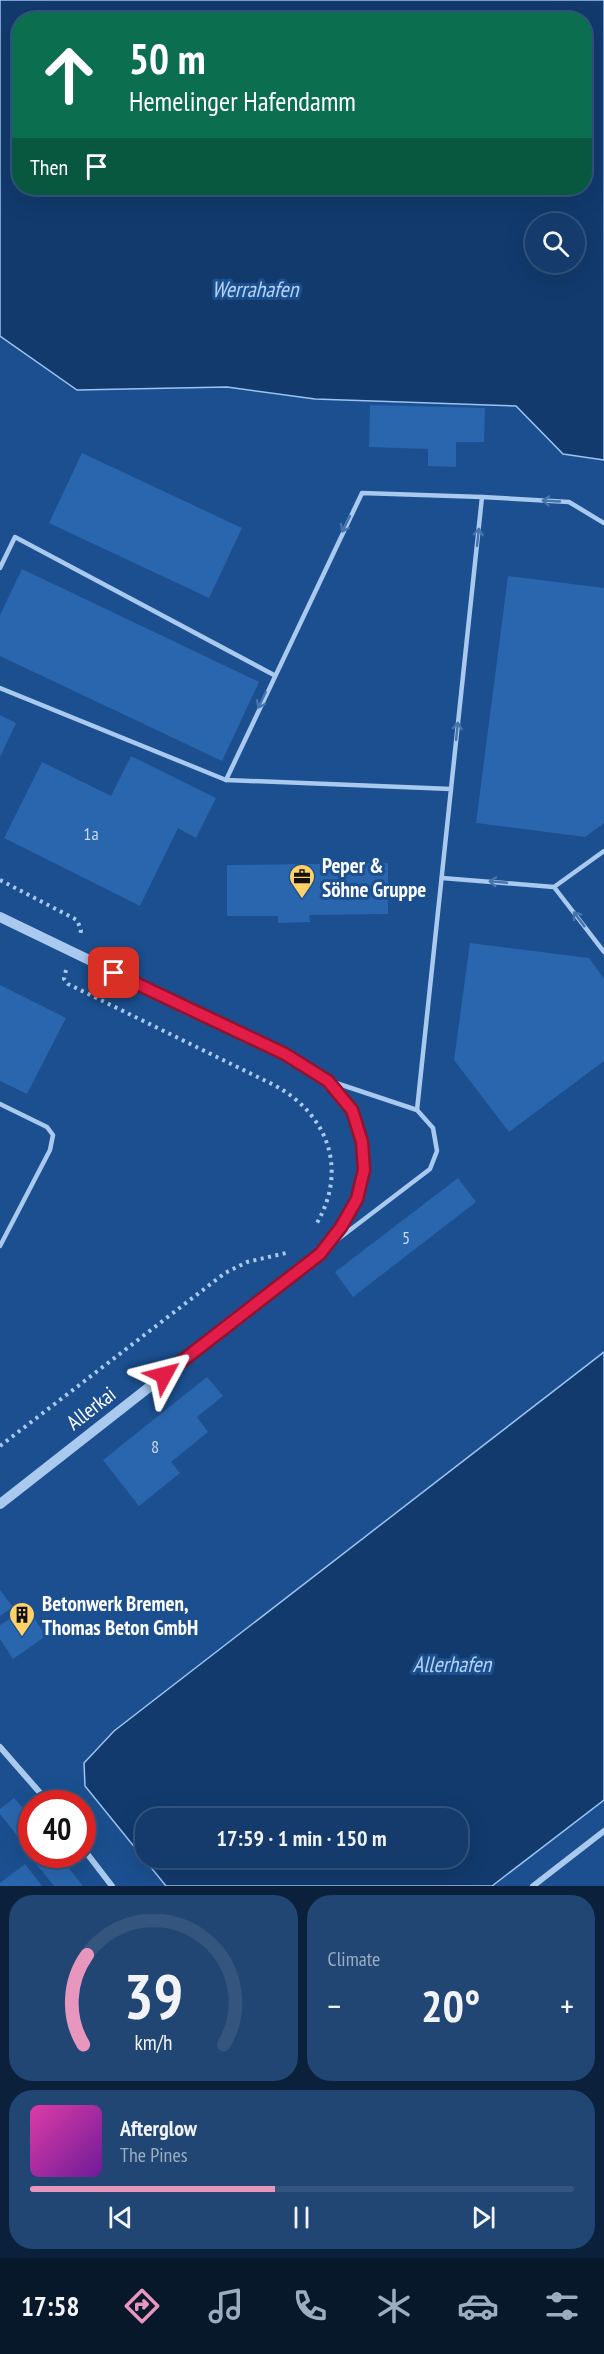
<!DOCTYPE html>
<html lang="en">
<head>
<meta charset="utf-8">
<style>
	body { margin:0; font-family:"PT Sans Narrow",sans-serif; background:#214673; color:#f1f3f6; height:100vh; display:flex; flex-direction:column; font-size:22px; white-space:nowrap }
	* { box-sizing:border-box; margin:0 }
	p { font-size:20px; color:#9dadc1 }
	.icon { flex:none; width:33px; height:33px; fill:none; stroke:currentColor; stroke-width:2; stroke-linecap:round; stroke-linejoin:round }
	.map { position:relative; height:1886px; overflow:hidden }
	.sheet { display:flex; flex-direction:column; gap:9px; padding:9px; background:#0b203b; flex:1 }
	.sheet>* { flex:none }
	.top-card { position:absolute; left:12px; top:12px; width:580px; height:183px; border-radius:24px; box-shadow:0 6px 24px #0002,0 0 0 2px #33557e; background:#0b6e4f; color:#fff; overflow:hidden }
	.buttons { position:absolute; left:525px; top:213px; display:grid; gap:12px }
	.buttons a { display:grid; place-items:center; width:60px; height:60px; border-radius:50%; background:#143b6b; box-shadow:0 6px 24px #0002,0 0 0 2px #33557e; font-size:30px }
	.speed { position:absolute; left:18px; top:1790px; display:flex; gap:12px; font-size:30px; font-weight:700; text-align:center }
	.speed>* { display:grid; place-content:center; width:78px; height:78px; border-radius:50%; background:#143b6b; box-shadow:0 6px 24px #0002,0 0 0 2px #33557e; line-height:1 }
	.speed .limit { border:9px solid #d22; background:#fff; color:#111 }
	.pin { position:absolute; display:grid; place-items:center; width:51px; height:51px; color:#fff; margin:-26px; border-radius:12px; box-shadow:0 3px 9px #0006 }
	.me { position:absolute; width:66px; margin:-33px; rotate:52deg; stroke-linejoin:round; filter:drop-shadow(0 0 4px #0008) }
	.turn { display:flex; align-items:center; gap:21px; height:126px; padding:0 18px; font-size:27px }
	.turn .icon { width:78px; height:78px; stroke-width:2.5 }
	.turn b { display:block; font-size:42px; line-height:51px }
	.then { display:flex; align-items:center; height:57px; padding:0 18px; background:#0003; gap:12px; font-size:22px }
	.big { font-size:45px; font-weight:700; line-height:1.1 }
	.sheet .card { flex:1; display:flex; flex-direction:column; justify-content:center; gap:9px; min-width:0; padding:0 21px; border-radius:24px; background:#214673 }
	.sheet .dial { align-items:center; gap:0 }
	.dial svg { height:156px; overflow:visible; fill:none; stroke:#33557e; stroke-width:7; stroke-linecap:round; text-anchor:middle }
	.dial text { fill:#f1f3f6; stroke:none }
	.song { display:flex; align-items:center; gap:18px }
	.cover { width:72px; height:72px; border-radius:9px; background:linear-gradient(135deg,hsl(320 70% 55%),hsl(280 70% 35%)) }
	.played { height:6px; border-radius:3px; background:linear-gradient(90deg,#e797bd 45%,#33557e 45%) }
	.keys { display:flex; justify-content:space-around; direction:ltr }
	.heat { display:flex; justify-content:space-between; align-items:center; font-size:33px; direction:ltr }
	.sheet .tiles { flex:1; display:grid; gap:9px; grid-template-columns:1fr 1fr }
	.card:last-child { grid-column:span 2 }
	.trip { position:absolute; left:135px; top:1808px; width:333px; height:60px; border-radius:24px; background:#143b6b; box-shadow:0 6px 24px #0002,0 0 0 2px #33557e; font-weight:700; line-height:60px; text-align:center }
	.menu { display:flex; height:96px; justify-content:space-around; align-items:center; background:#08182b; color:#9dadc1 }
	.menu .icon { width:42px; height:42px }
	.menu .active { color:#e797bd }
	.menu b { font-size:27px; color:#f1f3f6 }
	.map>svg:first-child { display:block }
</style>
</head>
<body>
<div class="map">
<svg width="604" height="1886" viewBox="0 0 604 1886">
	<rect width="100%" height="100%" fill="#1b4f8f"/>
	<!-- water -->
	<g fill="#123a6d" stroke="#9cc4f0" stroke-width="1.5" fill-rule="evenodd">
		<path d="M0,0h604v460l-41,-6 -47,-48 -201,-7 -88,-12 -150,3 -77,-54zM20,20h565v168h-565zM536,224h38v38h-38z"/>
		<path d="M604,1352v448l-112,86h-326l-81,-100 -1,-23 30,-32zM146,1818h312v39h-312z"/>
	</g>
	<!-- building -->
	<g fill="#2a66ad">
		<polygon points="370,405 485,408 484,442 456,442 456,467 428,466 428,449 369,447"/>
		<polygon points="82,453 242,528 209,598 49,523"/>
		<polygon points="22,569 259,682 222,761 0,656 0,615"/>
		<polygon points="508,576 604,588 604,823 585,837 476,823"/>
		<polygon points="0,715 16,723 0,757"/>
		<polygon points="131,756 216,798 196,838 178,828 140,906 4,838 42,762 111,796"/>
		<polygon points="388,863 388,914 309,915 310,922 278,923 278,916 227,916 227,865"/>
		<polygon points="470,943 589,958 604,979 604,1061 509,1132 454,1060"/>
		<polygon points="0,985 66,1018 27,1094 0,1081"/>
		<polygon points="458,1178 476,1202 353,1297 335,1272"/>
		<polygon points="207,1377 223,1396 197,1417 208,1432 171,1462 180,1473 139,1506 103,1460"/>
		<polygon points="0,1590 13,1607 0,1616"/>
		<polygon points="16,1615 21,1623 32,1615 46,1636 13,1659 0,1639 0,1625"/>
		<polygon points="14,1798 32,1819 32,1828 19,1838 0,1814 0,1809"/>
		<polygon points="32,1838 32,1854 57,1854 83,1886 54,1886 22,1846"/>
		<polygon points="25,1864 42,1886 0,1886 0,1883"/>
	</g>
	<g fill="none" stroke-linecap="round" stroke-linejoin="round">
		<!-- path -->
		<g stroke="#a9c9ee" stroke-width="4" stroke-dasharray="3 4.5" stroke-linecap="butt">
			<polyline points="0,880 77,920 81,930 80,936"/>
			<path d="M66,970l-2,9 4,5 206,101c54,29 74,84 43,138"/>
			<polyline points="0,1446 225,1273 247,1262 286,1253"/>
		</g>
		<!-- service -->
		<g stroke="#a9c9ee" stroke-width="4.5">
			<polyline points="482,497 569,502 604,523"/>
			<polyline points="0,568 15,537 274,675"/>
			<polyline points="0,688 226,780 451,789 417,1110"/>
			<polyline points="226,780 362,493 482,497 451,789"/>
			<polyline points="442,878 554,887 604,851"/>
			<polyline points="554,887 604,952"/>
			<polyline points="333,1082 417,1110 433,1128 437,1151 430,1169 333,1243"/>
			<polyline points="0,1104 47,1127 53,1135 50,1150 0,1246"/>
		</g>
		<!-- minor -->
		<g stroke="#a9c9ee" stroke-width="6">
			<polyline points="0,1747 49,1803"/>
			<polyline points="82,1847 112,1886"/>
			<polyline points="533,1886 604,1831"/>
		</g>
		<!-- tertiary -->
		<path stroke="#a9c9ee" stroke-width="10" d="M0,917l284,137c14,9 32,16 44,27 32,28 45,80 28,119 -8,20 -23,37 -37,54l-319,250"/>
	</g>
	<!-- one-way arrows -->
	<defs><path id="oneway-shaft" d="M-6 0H5M1.5-3L5.5 0L1.5 3" fill="none" stroke-width="1.6" stroke-linecap="round" stroke-linejoin="round" transform="scale(1.5)"/></defs>
	<g stroke="#4674ac">
		<use href="#oneway-shaft" transform="translate(551 501) rotate(-177)"/>
		<use href="#oneway-shaft" transform="translate(346 524) rotate(116)"/>
		<use href="#oneway-shaft" transform="translate(478 537) rotate(-84)"/>
		<use href="#oneway-shaft" transform="translate(262 700) rotate(115)"/>
		<use href="#oneway-shaft" transform="translate(457 731) rotate(-84)"/>
		<use href="#oneway-shaft" transform="translate(498 882) rotate(-175)"/>
		<use href="#oneway-shaft" transform="translate(579 919) rotate(-127)"/>
	</g>
	<g fill="none" stroke-linecap="round" stroke-linejoin="round">
		<defs>
			<polyline id="route" points="114,973 285,1054 328,1081 352,1110 362,1142 364,1170 357,1199 341,1227 320,1254 164,1375"/>
		</defs>
		<!-- route casing -->
		<use href="#route" stroke="#92132f" stroke-width="15"/>
		<!-- route -->
		<use href="#route" stroke="#e11d48" stroke-width="10"/>
	</g>
	<!-- icons -->
	<defs>
		<symbol id="office-pin" viewBox="-11 -11 22 30"><path d="M0 17L-7.5 6A9.5 9.5 0 1 1 7.5 6Z" fill="#ffd166" stroke="#1b4f8f"/><path d="M-6-3h4V-5.5h4V-3h4V5H-6ZM-1-4.5V-3h2v-1.5ZM-6 0V1H6V0Z" fill="#111"/></symbol>
		<symbol id="building-pin" viewBox="-11 -11 22 30"><path d="M0 17L-7.5 6A9.5 9.5 0 1 1 7.5 6Z" fill="#ffd166" stroke="#1b4f8f"/><path d="M-4-6H4V6H1V3H-1V6H-4ZM-2.5-4.3h1.7v1.8h-1.7ZM.8-4.3h1.7v1.8H.8ZM-2.5-1h1.7V.8h-1.7ZM.8-1h1.7V.8H.8Z" fill="#111"/></symbol>
	</defs>
	<g fill-rule="evenodd">
		<use href="#office-pin" x="287" y="862" width="30" height="40"/>
		<use href="#building-pin" x="7" y="1600" width="30" height="40"/>
	</g>
	<g text-anchor="middle" dominant-baseline="central" stroke-width="6" stroke-linejoin="round" paint-order="stroke">
		<!-- number labels -->
		<g font-size="18" fill="#cad9ea">
			<text x="91" y="833">1a</text>
			<text x="406" y="1237">5</text>
			<text x="155" y="1446">8</text>
		</g>
		<!-- poi labels -->
		<g font-size="21" font-weight="bold" fill="#fff" stroke="#1b4f8f" text-anchor="start">
			<text x="322" y="865">Peper &amp;<tspan x="322" dy="24">Söhne Gruppe</tspan></text>
			<text x="42" y="1603">Betonwerk Bremen,<tspan x="42" dy="24">Thomas Beton GmbH</tspan></text>
		</g>
		<!-- street labels -->
		<g font-size="21" fill="#fff" stroke="#1b4f8f">
			<text transform="translate(91 1408) rotate(-38)">Allerkai</text>
		</g>
		<!-- water labels -->
		<g font-size="22" font-style="italic" fill="#b5d3f5" stroke="#1b4f8f">
			<text x="255" y="289">Werrahafen</text>
			<text x="452" y="1664">Allerhafen</text>
		</g>
	</g>
</svg>
<div class="buttons">
<a><svg class="icon" aria-label="search" viewBox="0 0 24 24"><circle cx="10" cy="10" r="6"/><path d="M15 15l6 6"/></svg></a>
</div>
<div class="speed"><div class="limit">40</div></div>
<div class="pin" style="left:114px;top:973px;background:#d93025"><svg class="icon" aria-label="arrive" viewBox="0 0 24 24"><path d="M6 21V4h12l-3 4 3 4H6"/></svg></div>
<svg class="me" style="left:164px;top:1375px" viewBox="-20 -20 40 40"><path d="M0-17L14 15 0 8-14 15z" fill="#e11d48" stroke="#fff" stroke-width="4"/></svg>
<div class="trip">17:59 · 1 min · 150 m</div>
<div class="top-card">
<div class="turn"><svg class="icon" aria-label="ahead" viewBox="0 0 24 24"><path d="M12 20V5M6 11l6-6 6 6"/></svg><div><b>50 m</b>Hemelinger Hafendamm</div></div>
<div class="then">Then<svg class="icon" aria-label="arrive" viewBox="0 0 24 24"><path d="M6 21V4h12l-3 4 3 4H6"/></svg></div>
</div>
</div>
<section class="sheet">
<div class="tiles">
<div class="card dial"><svg viewBox="0 0 100 80">
<path d="M14 69A42 42 0 1 1 86 69"/>
<path d="M14 69A42 42 0 0 1 16 23" stroke="#e797bd"/>
<text x="50" y="56" font-size="32" font-weight="700">39</text>
<text x="50" y="72" font-size="11">km/h</text>
</svg></div>
<div class="card"><p>Climate</p>
<div class="heat"><a>−</a><b class="big">20°</b><a>+</a></div>
</div>
<div class="card">
<div class="song"><i class="cover"></i><div><b>Afterglow</b><p>The Pines</p></div></div>
<div class="played"></div>
<div class="keys"><svg class="icon" aria-label="previous" viewBox="0 0 24 24"><path d="M18 5L8 12l10 7zM5 5v14"/></svg><svg class="icon" aria-label="pause" viewBox="0 0 24 24"><path d="M8 5v14M16 5v14"/></svg><svg class="icon" aria-label="next" viewBox="0 0 24 24"><path d="M6 5l10 7-10 7zM19 5v14"/></svg></div>
</div>
</div>
</section>
<nav class="menu">
<b>17:58</b>
<svg class="icon active" aria-label="directions" viewBox="0 0 24 24"><path d="M12 3l9 9-9 9-9-9zM9 14v-3h6M13 9l2 2-2 2"/></svg>
<svg class="icon" aria-label="music" viewBox="0 0 24 24"><path d="M9 18V5l10-2v13"/><circle cx="6" cy="18" r="3"/><circle cx="16" cy="16" r="3"/></svg>
<svg class="icon" aria-label="phone" viewBox="0 0 24 24"><path d="M5 4h4l2 5-3 2q2 4 5 5l2-3 5 2v4C11 20 4 13 5 4z"/></svg>
<svg class="icon" aria-label="climate" viewBox="0 0 24 24"><path d="M12 3v18M4 7l16 10M4 17L20 7"/></svg>
<svg class="icon" aria-label="car" viewBox="0 0 24 24"><path d="M5 17H2v-5l4-1 3-4h7l3 4 3 1v5h-3M9 17h6M6 11h13"/><circle cx="7" cy="17" r="2"/><circle cx="17" cy="17" r="2"/></svg>
<svg class="icon" aria-label="filters" viewBox="0 0 24 24"><path d="M4 7h16M4 17h16"/><circle cx="9" cy="7" r="2"/><circle cx="15" cy="17" r="2"/></svg>
</nav>
</body>
</html>
